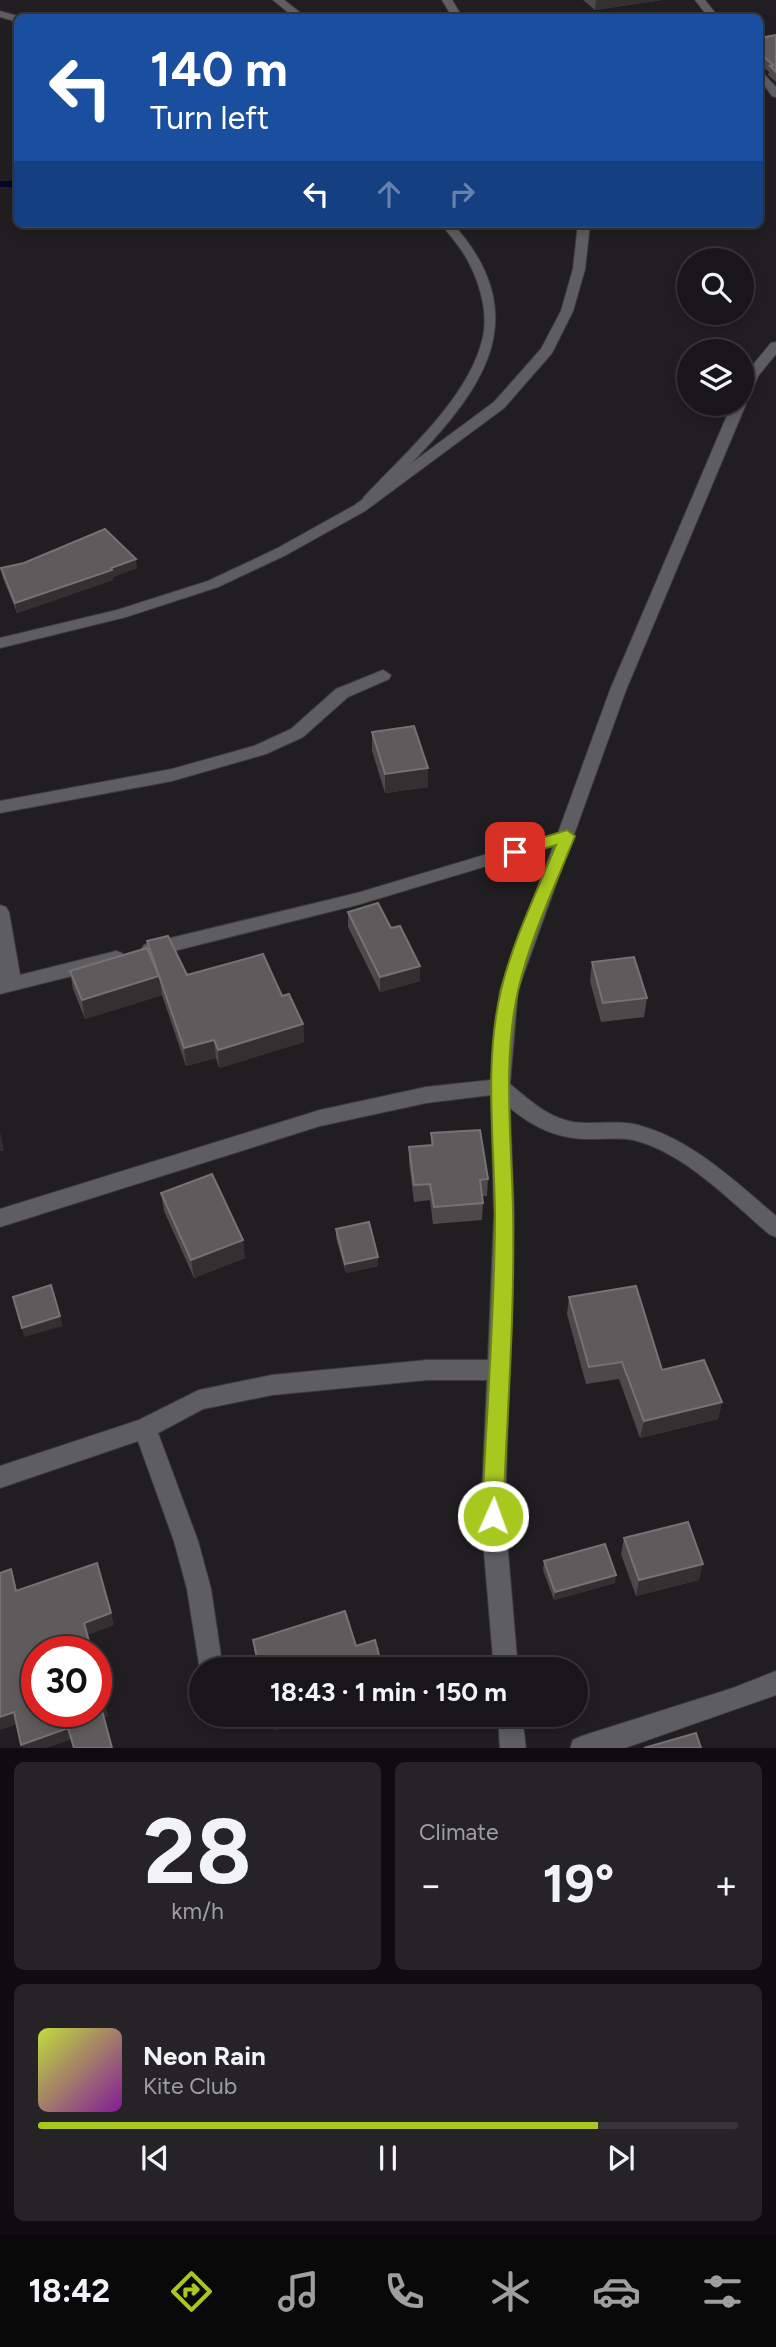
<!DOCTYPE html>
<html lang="en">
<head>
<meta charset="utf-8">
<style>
	body { margin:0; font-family:Figtree,sans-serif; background:#262326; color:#f1f3f6; height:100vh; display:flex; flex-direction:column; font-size:26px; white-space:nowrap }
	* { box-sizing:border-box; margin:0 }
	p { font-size:23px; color:#9f9fa2 }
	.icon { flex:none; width:38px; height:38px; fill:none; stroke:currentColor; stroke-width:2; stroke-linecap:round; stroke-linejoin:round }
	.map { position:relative; height:1748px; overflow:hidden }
	.sheet { display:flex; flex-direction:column; gap:14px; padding:14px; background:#0e0c0e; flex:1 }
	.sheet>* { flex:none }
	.banner { position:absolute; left:14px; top:14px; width:749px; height:214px; border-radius:10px; box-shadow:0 4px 10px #0003,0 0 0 2px #373538; background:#1a4fa0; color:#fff; overflow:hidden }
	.fabs { position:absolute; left:677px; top:248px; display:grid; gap:14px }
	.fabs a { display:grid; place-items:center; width:77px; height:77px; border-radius:50%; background:#191619; box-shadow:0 4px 10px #0003,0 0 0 2px #373538; font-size:35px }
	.speed { position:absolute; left:21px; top:1636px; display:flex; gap:14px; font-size:35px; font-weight:700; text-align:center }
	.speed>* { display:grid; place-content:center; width:91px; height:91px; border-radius:50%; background:#191619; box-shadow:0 4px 10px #0003,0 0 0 2px #373538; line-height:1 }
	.speed .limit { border:10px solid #d22; background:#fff; color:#111 }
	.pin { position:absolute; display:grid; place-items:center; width:60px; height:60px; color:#fff; margin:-30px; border-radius:14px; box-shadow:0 4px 10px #0006 }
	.me { position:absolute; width:77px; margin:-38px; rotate:2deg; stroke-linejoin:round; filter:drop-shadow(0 0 5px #0008) }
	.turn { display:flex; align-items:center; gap:24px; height:147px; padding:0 21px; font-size:32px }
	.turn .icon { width:91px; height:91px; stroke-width:2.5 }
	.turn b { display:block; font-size:49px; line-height:60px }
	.lanes { display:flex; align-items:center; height:66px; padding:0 21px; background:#0003; justify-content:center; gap:35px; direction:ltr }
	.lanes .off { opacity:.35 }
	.big { font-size:52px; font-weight:700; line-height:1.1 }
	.sheet .widget { flex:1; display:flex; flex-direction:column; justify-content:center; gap:10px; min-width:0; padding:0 24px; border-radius:10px; background:#262326 }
	.sheet .dial { align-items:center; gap:0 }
	.dial b { font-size:91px; line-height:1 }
	.song { display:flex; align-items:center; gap:21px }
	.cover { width:84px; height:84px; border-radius:10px; background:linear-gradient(135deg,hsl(70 70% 55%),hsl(290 70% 35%)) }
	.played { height:7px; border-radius:4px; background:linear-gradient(90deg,#a7c81f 80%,#373538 80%) }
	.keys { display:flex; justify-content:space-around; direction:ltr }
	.heat { display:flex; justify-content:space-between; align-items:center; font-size:38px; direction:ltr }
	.sheet .tiles { flex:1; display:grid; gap:14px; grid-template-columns:1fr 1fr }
	.widget:last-child { grid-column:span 2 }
	.trip { position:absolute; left:189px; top:1657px; width:399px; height:70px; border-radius:35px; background:#191619; box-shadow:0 4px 10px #0003,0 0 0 2px #373538; font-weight:700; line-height:70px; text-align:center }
	.dock { display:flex; height:112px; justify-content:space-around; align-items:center; background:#0a090a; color:#9f9fa2 }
	.dock .icon { width:49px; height:49px }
	.dock .on { color:#a7c81f }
	.dock b { font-size:32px; color:#f1f3f6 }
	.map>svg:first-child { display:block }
</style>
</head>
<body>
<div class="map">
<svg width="776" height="1749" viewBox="0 0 776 1749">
	<rect width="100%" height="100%" fill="#211e21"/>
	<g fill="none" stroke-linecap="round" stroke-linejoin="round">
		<!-- stream -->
		<polyline stroke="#000927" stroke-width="6" points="0,184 18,184"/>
		<defs>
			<g id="minor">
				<polygon points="273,0 284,0 307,18 295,18"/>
				<polygon points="695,0 705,0 719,18 709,18"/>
				<polygon points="0,11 21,17 22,18 18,18 18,22 0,17"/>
				<polygon points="760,70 776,87 776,97 772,96 760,79"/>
				<path d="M441,224h12c102,114 -3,196 -80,280h-10v-6c40,-43 104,-98 119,-157 7,-25 -1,-55 -13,-78 -7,-15 -18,-26 -28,-39z"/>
				<path d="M776,342v12l-18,22 -9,22 -5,3 2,3 -120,286 -108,300 -8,94c25,21 45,40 79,39 16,0 33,-2 49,2 53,14 97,56 138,91v21l-7,-3c-39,-33 -82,-79 -132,-93 -14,-4 -29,-2 -43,-2 -33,1 -59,-10 -84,-31l4,107 -9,301 13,154h-24l-13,-154 6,-136h-60l-155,15 -69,14 -45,24 40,108 13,48 12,81h-22v6l-14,-87 -13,-48 -36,-100 -138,47v-22l139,-46 60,-30 73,-15 155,-15h61l6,-145 -3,-120 -65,8 -106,23 -320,101v-18l320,-99 106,-23 65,-7 9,-90 53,-144 -196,59 -207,52 -6,-2 -3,-5 3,-5 6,-2 207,-50 201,-60 52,-143 122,-286h10c0,-32 10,-37 29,-61z"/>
				<polygon points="383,670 391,675 389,679 348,697 303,737 266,754 172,781 0,813 0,801 172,769 254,746 291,729 336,689"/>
				<polygon points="0,905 6,907 9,912 20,975 116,951 122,953 125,958 122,963 116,965 0,994"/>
				<polygon points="776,1671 776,1695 622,1749 570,1749 573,1740 582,1736 733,1688"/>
				<polygon points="498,1715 522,1715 526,1749 500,1749"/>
			</g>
			<g id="tertiary">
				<polygon points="442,0 452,0 463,18 453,18"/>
				<polygon points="578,224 590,224 585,269 573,311 552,353 504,408 365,511 286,555 218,587 126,617 0,648 0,638 117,610 208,581 276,549 355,505 494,402 541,349 561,311 573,269"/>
			</g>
		</defs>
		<!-- minor casing -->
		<use href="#minor" stroke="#3e3b3e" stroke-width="2"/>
		<!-- tertiary casing -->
		<use href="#tertiary" stroke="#3e3b3e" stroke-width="2"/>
		<!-- minor -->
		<use href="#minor" fill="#5e5e60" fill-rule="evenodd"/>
		<!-- tertiary -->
		<use href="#tertiary" fill="#5e5e60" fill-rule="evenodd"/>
	</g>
	<!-- wall -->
	<g fill="#4d494b">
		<polygon points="583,0 662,0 595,10"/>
		<polygon points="776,35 776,82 768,75 769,72 760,64 760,38"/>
		<polygon points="1,568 137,568 113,577 113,580 17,613 3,578"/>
		<polygon points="372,732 428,787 385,793 372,751"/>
		<polygon points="348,912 420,981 380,992 348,927"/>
		<polygon points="147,941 187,975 303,1024 304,1042 219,1068 216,1058 186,1066 162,995 85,1019 73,989 70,971 148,951"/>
		<polygon points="592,962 647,998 644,1017 601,1022 590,981"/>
		<polygon points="431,1133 488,1179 487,1196 482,1196 483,1203 482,1220 433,1224 430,1200 414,1202 409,1163 409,1147 431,1145"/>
		<polygon points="161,1193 245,1258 194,1278 164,1211"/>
		<polygon points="336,1229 378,1266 346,1273 336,1238"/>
		<polygon points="569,1297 662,1370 722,1402 718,1419 640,1438 619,1379 586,1384 567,1314"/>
		<polygon points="624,1538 699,1580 636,1596 621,1554"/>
		<polygon points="544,1561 615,1583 554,1600 543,1570"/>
		<polygon points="253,1640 356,1646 383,1670 258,1670 255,1655"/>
		<polygon points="270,1715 320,1715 274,1730"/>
	</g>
	<!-- shaded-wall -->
	<g fill="#343032">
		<polygon points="596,0 662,0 595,10"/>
		<polygon points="136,559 137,568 113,577 113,580 17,613 15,603"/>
		<polygon points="428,768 428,787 385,793 385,774"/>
		<polygon points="420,966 420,981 380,992 380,977"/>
		<polygon points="159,976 162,995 85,1019 82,1000"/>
		<polygon points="303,1024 304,1042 219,1068 218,1050"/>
		<polygon points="214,1040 216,1058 186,1066 184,1048"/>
		<polygon points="0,1132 4,1151 0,1151"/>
		<polygon points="243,1240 245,1258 194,1278 191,1260"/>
		<polygon points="378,1257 378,1266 346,1273 345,1264"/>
		<polygon points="60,1316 63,1326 24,1337 22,1328"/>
		<polygon points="722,1402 718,1419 640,1438 644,1421"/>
		<polygon points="703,1564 699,1580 636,1596 639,1580"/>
		<polygon points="616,1575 615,1583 554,1600 555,1592"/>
		<polygon points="111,1613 114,1625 88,1635 84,1623"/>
		<polygon points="96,1669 108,1716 104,1718 101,1707"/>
		<polygon points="14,1712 18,1724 0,1730 0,1717"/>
		<polygon points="275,1715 320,1715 274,1730 273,1716"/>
		<polygon points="443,1715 470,1715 470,1716 422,1727 423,1720"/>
		<polygon points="68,1728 72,1739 46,1748 23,1748 21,1745"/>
	</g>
	<!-- building -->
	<g fill="#5f5a5c" stroke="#767274" stroke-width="2">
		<polygon points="776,35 776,72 770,66 773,65 760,53 760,46 761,46 760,45 760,38"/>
		<polygon points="105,529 136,559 111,568 112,570 15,603 1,568 24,563"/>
		<polygon points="414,726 428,768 385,774 372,732"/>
		<polygon points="378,903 391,928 400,926 420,966 380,977 348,912"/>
		<polygon points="168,936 187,975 263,954 282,996 289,994 303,1024 218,1050 214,1040 184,1048 147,941"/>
		<polygon points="147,948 159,976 82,1000 70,971"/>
		<polygon points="634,957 647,998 603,1003 592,962"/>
		<polygon points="480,1130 488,1179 480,1180 483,1203 434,1207 430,1184 414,1185 409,1147 433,1145 431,1133"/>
		<polygon points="212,1174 243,1240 191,1260 161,1193"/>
		<polygon points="369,1222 378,1257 345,1264 336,1229"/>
		<polygon points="51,1285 60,1316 22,1328 13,1297"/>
		<polygon points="636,1286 662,1370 704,1360 722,1402 644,1421 622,1362 589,1367 569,1297"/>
		<polygon points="688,1522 703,1564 639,1580 624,1538"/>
		<polygon points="605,1544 616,1575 555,1592 544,1561"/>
		<polygon points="97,1563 111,1613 84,1623 92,1652 37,1652 37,1712 96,1712 96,1670 105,1705 101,1707 112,1748 74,1748 68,1728 21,1745 14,1712 0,1717 0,1573 11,1569 16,1591"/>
		<polygon points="345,1611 356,1646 375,1640 383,1670 260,1670 253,1640"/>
		<polygon points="422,1715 443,1715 423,1720"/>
		<polygon points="696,1733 701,1748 644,1748"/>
	</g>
	<!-- route -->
	<path fill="#a7c81f" stroke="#6d8214" stroke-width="2" d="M567,830l8,6c-20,50 -45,102 -57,155 -16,72 -6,149 -5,222 2,101 -6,203 -10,303l-3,7 -7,3 -8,-3 -3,-7c4,-101 13,-202 13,-303 -1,-74 -11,-151 6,-223 12,-50 36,-98 55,-145l-41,12 -8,-5 2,-4z"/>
</svg>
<div class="fabs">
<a><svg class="icon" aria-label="search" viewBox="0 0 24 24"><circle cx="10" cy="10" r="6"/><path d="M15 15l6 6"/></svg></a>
<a><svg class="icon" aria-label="layers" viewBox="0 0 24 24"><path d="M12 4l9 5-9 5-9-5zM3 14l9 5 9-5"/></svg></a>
</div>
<div class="speed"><div class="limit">30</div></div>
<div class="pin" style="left:515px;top:852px;background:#d93025"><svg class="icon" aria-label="arrive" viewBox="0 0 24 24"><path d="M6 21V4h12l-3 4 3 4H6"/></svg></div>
<svg class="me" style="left:493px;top:1516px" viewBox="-20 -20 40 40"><circle r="17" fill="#a7c81f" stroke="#fff" stroke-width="3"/><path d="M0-11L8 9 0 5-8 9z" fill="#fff"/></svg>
<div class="trip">18:43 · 1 min · 150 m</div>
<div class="banner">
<div class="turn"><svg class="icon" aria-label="left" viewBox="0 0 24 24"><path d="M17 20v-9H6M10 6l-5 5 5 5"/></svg><div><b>140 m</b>Turn left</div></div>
<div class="lanes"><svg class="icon" aria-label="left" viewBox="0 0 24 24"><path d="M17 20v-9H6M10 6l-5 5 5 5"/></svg><svg class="icon off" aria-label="ahead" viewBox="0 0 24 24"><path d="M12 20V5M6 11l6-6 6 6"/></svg><svg class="icon off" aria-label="right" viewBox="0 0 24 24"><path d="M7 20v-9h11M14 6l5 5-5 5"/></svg></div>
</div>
</div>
<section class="sheet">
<div class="tiles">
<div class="widget dial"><b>28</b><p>km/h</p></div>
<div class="widget"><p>Climate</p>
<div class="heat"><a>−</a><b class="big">19°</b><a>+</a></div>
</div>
<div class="widget">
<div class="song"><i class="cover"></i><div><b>Neon Rain</b><p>Kite Club</p></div></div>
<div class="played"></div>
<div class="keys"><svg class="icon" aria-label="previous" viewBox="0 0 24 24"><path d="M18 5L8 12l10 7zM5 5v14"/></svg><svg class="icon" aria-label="pause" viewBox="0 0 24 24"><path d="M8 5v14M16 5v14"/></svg><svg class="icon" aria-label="next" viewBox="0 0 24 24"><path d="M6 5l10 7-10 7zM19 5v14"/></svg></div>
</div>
</div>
</section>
<nav class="dock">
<b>18:42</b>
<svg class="icon on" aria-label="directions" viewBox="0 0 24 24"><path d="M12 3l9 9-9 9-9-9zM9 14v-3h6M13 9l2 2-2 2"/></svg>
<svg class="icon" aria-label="music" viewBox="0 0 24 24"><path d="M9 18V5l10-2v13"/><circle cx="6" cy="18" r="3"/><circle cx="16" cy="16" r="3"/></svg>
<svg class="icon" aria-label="phone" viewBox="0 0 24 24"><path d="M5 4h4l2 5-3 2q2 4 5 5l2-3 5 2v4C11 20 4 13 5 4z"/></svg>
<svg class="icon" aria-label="climate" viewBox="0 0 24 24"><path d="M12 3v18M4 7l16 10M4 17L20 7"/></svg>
<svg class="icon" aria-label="car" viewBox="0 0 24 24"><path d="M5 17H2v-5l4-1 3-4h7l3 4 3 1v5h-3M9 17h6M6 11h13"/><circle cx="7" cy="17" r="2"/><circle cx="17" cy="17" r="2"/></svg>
<svg class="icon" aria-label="filters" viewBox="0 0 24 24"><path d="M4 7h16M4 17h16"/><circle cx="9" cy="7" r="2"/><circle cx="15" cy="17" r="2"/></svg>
</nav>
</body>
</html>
